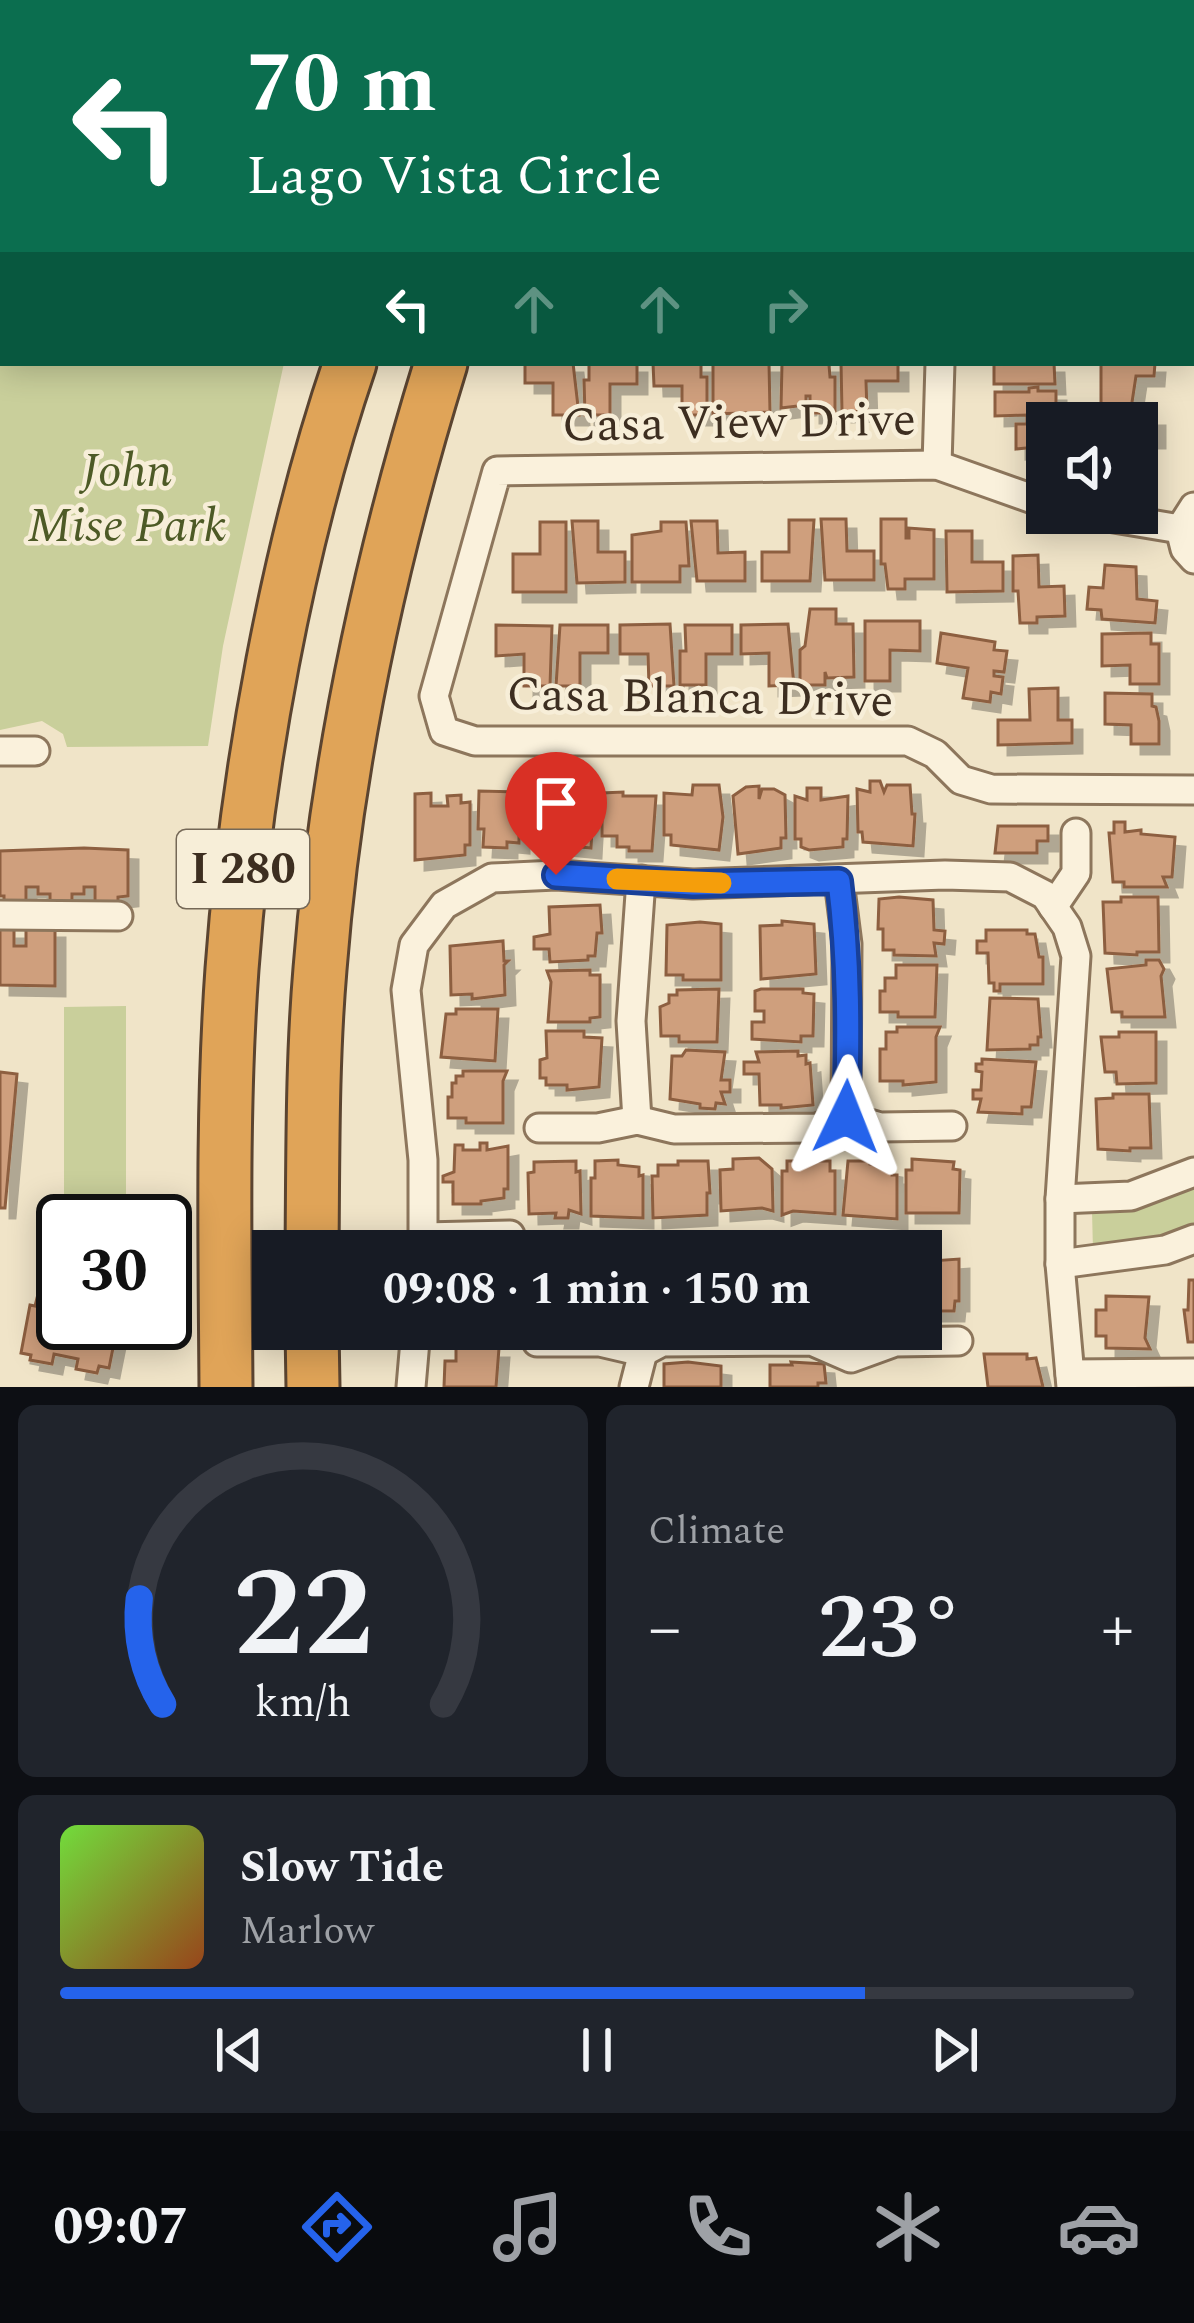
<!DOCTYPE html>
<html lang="en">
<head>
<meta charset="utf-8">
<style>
	body { margin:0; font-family:Spectral,serif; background:#20242c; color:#f1f3f6; height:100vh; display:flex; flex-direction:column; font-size:45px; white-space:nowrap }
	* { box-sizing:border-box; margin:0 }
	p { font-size:39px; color:#9ea1a6 }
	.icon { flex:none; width:66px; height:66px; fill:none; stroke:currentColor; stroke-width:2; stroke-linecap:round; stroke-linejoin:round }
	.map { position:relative; height:1387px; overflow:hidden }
	.details { display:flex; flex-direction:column; gap:18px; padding:18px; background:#0d0f14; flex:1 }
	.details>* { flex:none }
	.hud { position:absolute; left:0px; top:0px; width:1194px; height:366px; box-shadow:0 6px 30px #0003; background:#0b6e4f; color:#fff; overflow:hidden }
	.controls { position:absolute; left:1026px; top:402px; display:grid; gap:24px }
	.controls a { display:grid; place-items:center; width:132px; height:132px; border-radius:0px; background:#171b24; box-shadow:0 6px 30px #0003; font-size:60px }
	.speed { position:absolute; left:36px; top:1194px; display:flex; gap:24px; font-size:60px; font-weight:700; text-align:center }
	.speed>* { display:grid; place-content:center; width:156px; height:156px; border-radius:50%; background:#171b24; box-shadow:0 6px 30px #0003; line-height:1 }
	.speed .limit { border:6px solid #111; border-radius:18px; background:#fff; color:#111 }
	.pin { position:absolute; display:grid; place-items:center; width:102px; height:102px; color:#fff; margin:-123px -51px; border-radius:50% 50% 50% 0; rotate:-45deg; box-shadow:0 0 12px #0007 }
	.pin .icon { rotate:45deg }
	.me { position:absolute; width:132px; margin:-66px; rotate:2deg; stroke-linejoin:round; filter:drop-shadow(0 0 9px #0008) }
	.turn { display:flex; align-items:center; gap:42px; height:252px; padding:0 48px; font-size:54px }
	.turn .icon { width:156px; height:156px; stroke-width:2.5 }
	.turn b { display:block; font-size:84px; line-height:102px }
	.lanes { display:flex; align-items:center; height:114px; padding:0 48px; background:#0003; justify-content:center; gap:60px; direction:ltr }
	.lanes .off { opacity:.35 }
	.big { font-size:90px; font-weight:700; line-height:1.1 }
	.details .tile { flex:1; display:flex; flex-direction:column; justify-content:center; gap:18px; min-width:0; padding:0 42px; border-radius:18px; background:#20242c }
	.details .dial { align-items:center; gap:0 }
	.dial svg { height:312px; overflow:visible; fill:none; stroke:#363941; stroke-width:7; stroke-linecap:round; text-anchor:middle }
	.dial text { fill:#f1f3f6; stroke:none }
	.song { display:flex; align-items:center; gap:36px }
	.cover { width:144px; height:144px; border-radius:18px; background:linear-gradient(135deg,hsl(100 70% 55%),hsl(20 70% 35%)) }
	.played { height:12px; border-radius:6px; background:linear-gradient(90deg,#2563eb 75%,#363941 75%) }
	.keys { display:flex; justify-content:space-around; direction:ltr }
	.heat { display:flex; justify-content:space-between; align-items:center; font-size:66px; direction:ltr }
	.details .tiles { flex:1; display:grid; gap:18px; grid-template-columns:1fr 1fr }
	.tile:last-child { grid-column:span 2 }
	.trip { position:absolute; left:252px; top:1230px; width:690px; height:120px; border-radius:0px; background:#171b24; box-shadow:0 6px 30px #0003; font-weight:700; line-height:120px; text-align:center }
	.tab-bar { display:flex; height:192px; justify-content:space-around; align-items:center; background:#090b0e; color:#9ea1a6 }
	.tab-bar .icon { width:84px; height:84px }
	.tab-bar .on { color:#2563eb }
	.tab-bar b { font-size:54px; color:#f1f3f6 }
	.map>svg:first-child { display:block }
</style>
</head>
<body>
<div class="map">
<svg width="1194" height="1387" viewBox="0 0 1194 1387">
	<defs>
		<filter id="shadow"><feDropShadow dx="10" dy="10" stdDeviation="0" flood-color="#0004"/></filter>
	</defs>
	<rect width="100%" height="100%" fill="#f0e4c8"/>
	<!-- green -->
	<g fill="#c9cf9b">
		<polygon points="0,98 3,98 3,363 284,363 223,646 208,746 67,747 63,734 42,721 0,730"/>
		<polygon points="126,1006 126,1221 64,1221 64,1007"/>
		<polygon points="1194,1183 1194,1228 1093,1251 1092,1211"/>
	</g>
	<!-- building -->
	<g fill="#cf9f7d" stroke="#8d5f41" stroke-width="3" filter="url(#shadow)">
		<polygon points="525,363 573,363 579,415 553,415 553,383 525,383"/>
		<polygon points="589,363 637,363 637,384 610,384 610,415 585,415 584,380 589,380"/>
		<polygon points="653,363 701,363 701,377 707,377 707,415 682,415 682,386 654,386"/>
		<polygon points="713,363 769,363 770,412 713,414"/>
		<polygon points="782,363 837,363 829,365 830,377 835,377 835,413 810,413 810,396 806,396 806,405 781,408"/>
		<polygon points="841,363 898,363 898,381 866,381 867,411 842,412"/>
		<polygon points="994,363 1054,363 1055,384 994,384"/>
		<polygon points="1101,363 1155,363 1154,376 1136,376 1131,409 1101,409"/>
		<polygon points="1038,387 1038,391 1056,391 1056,423 1047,423 1047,446 1016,449 1016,424 1027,424 1027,415 995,416 995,392 1029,392 1029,388"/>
		<polygon points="1117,416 1155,416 1155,438 1137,438 1137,452 1137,423 1117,423"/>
		<polygon points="821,519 846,519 847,551 874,551 874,580 825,580"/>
		<polygon points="881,519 906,519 906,538 909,538 909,528 934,530 934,579 905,579 905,589 888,589 885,564 881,564"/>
		<polygon points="789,520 814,520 810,581 762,581 762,552 789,552"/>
		<polygon points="572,521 598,521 598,552 625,552 625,582 577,583"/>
		<polygon points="691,521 717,521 718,553 745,552 745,581 697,581"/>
		<polygon points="540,522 566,522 566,592 513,592 513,554 540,554"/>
		<polygon points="661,522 686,522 689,566 680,566 680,582 632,582 632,535 661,531"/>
		<polygon points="946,531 972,531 972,562 1003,562 1003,591 947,592"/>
		<polygon points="1038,555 1039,587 1064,586 1065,616 1037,617 1037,623 1020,623 1018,591 1013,591 1013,556"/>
		<polygon points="1105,565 1136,567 1137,599 1157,601 1155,623 1102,619 1101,610 1087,609 1089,587 1103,588"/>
		<polygon points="810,609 836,609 836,624 853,624 854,677 827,678 825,672 825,685 800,685 800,650 805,646"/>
		<polygon points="865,621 920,621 920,651 890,650 890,681 865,681"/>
		<polygon points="670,624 674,686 649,686 648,654 620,654 620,625"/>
		<polygon points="788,624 794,685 769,686 769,653 741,654 741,625"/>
		<polygon points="496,625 552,626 550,686 524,686 524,654 496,656"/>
		<polygon points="560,625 608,625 608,653 580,653 580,686 556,686"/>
		<polygon points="685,625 732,625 732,654 706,654 706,685 680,685 680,651 686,651"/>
		<polygon points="941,633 995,642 994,650 1007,651 1004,672 994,671 994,676 1003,677 1001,694 991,692 990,702 963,698 968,668 937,663"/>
		<polygon points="1151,633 1151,644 1159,644 1159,684 1130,684 1130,665 1102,666 1102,634"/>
		<polygon points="1058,688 1058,720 1072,720 1072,743 998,745 998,720 1030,720 1029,689"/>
		<polygon points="1105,693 1152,694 1152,706 1156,707 1159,721 1159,744 1131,744 1131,725 1105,724"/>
		<polygon points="870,781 880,781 884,792 887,785 910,785 912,814 915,814 913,846 863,842 862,832 858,832 857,789 870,792"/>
		<polygon points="693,785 719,785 723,817 719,850 671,845 671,835 664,835 664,793 692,795"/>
		<polygon points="759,786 759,799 762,789 774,789 785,795 786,838 781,838 781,848 738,854 733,796 746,787"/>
		<polygon points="523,788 532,789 532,832 519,833 519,843 507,842 507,848 483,847 484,829 478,829 479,791 521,792"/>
		<polygon points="807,788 821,788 821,800 848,796 847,839 843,839 843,847 809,850 801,847 801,839 795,839 795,796 807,800"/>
		<polygon points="540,790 594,793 591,848 548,844 548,833 542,833"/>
		<polygon points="623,792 623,796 656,796 652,851 629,851 629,847 617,847 617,836 602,836 602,793"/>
		<polygon points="431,793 431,806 448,806 447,796 461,795 461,803 470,802 470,845 465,845 465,855 415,860 415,794"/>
		<polygon points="1114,822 1125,822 1125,832 1141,830 1141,834 1175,837 1172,877 1163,877 1167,887 1124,887 1124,882 1113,882 1109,833 1114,833"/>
		<polygon points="998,826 1048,826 1048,841 1037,841 1037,853 995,853"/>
		<polygon points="84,848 128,850 128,896 118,897 118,903 95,904 95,887 84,887 84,894 72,894 72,904 50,904 50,894 38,894 38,887 26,887 26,904 4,904 4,896 0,896 0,851"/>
		<polygon points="899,897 933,900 934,930 945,931 944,944 934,943 936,956 894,955 894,950 883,950 883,929 878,929 879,899"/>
		<polygon points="1121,897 1158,897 1159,952 1137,952 1137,955 1105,953 1103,902 1121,902"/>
		<polygon points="600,905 602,933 597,933 595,956 588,956 588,960 550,962 549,949 534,949 534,937 550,934 549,907"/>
		<polygon points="782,921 814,924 816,974 761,979 760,926 782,925"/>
		<polygon points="700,922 721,924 721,980 683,980 683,975 666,975 667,925"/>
		<polygon points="26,928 55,928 55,986 0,985 0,929 14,929 14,946 26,946"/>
		<polygon points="986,930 1027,930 1027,934 1035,934 1039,957 1043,957 1043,984 1000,984 1000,991 994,991 994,983 989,983 988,953 977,953 977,941 986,941"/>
		<polygon points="503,941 504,961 508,961 504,965 505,995 472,999 472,994 451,995 450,946"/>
		<polygon points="1146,960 1159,960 1164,969 1161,976 1165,1017 1122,1017 1122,1012 1112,1012 1107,969 1146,965"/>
		<polygon points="896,965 937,965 935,1017 898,1017 898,1012 880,1012 880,991 885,991 885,978 896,978"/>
		<polygon points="590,970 590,975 600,975 600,1017 590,1018 590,1022 548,1022 551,982 547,971"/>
		<polygon points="719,989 717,1042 679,1042 679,1036 661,1036 660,1007 669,1003 669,995 677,995 677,990"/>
		<polygon points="761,989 803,989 803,993 814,994 813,1036 801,1036 801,1042 752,1039 752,1022 764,1022 764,1011 755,1011 755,991"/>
		<polygon points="990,998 1038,999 1041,1037 1038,1037 1038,1045 1030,1045 1030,1049 987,1050"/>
		<polygon points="456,1009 498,1009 495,1061 441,1057 446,1014 456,1014"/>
		<polygon points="897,1027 940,1027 936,1037 936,1082 903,1085 903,1081 880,1081 880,1049 886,1049 886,1032 897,1032"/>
		<polygon points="546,1031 584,1031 584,1037 602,1038 599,1087 567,1090 567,1085 546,1085 546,1078 540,1078 540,1060 547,1058"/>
		<polygon points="1119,1032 1156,1032 1156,1083 1117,1084 1116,1072 1105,1072 1101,1037 1119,1037"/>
		<polygon points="686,1050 725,1052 721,1080 730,1080 730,1092 721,1092 725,1104 716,1103 715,1109 700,1108 700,1104 670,1099 672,1056 682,1056"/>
		<polygon points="798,1051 798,1056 806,1055 806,1064 810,1063 813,1105 781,1108 781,1105 760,1105 759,1074 744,1074 744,1062 759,1062 756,1052"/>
		<polygon points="982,1059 1036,1062 1031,1107 1022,1107 1022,1114 978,1112 981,1099 973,1099 973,1090 981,1090 982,1072 976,1071 976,1064 982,1064"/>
		<polygon points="463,1071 507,1071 503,1081 503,1123 466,1123 466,1118 448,1118 448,1097 452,1097 452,1083 456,1083 456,1076 463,1076"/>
		<polygon points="0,1072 17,1074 5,1208 0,1208"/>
		<polygon points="1113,1094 1149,1094 1151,1148 1130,1148 1130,1151 1098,1149 1096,1099 1113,1098"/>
		<polygon points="480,1143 487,1143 487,1150 508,1146 508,1189 504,1189 504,1198 481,1201 481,1204 453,1204 453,1182 443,1182 443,1176 454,1172 455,1145 463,1145 463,1150 480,1150"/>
		<polygon points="759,1158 772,1169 773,1211 762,1208 721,1211 720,1170 733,1169 733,1159"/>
		<polygon points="912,1159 954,1162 953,1169 960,1170 959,1213 906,1213 906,1170 912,1170"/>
		<polygon points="618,1160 618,1165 639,1167 639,1176 643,1175 643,1218 591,1216 591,1178 595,1178 595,1161"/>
		<polygon points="576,1161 576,1172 580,1171 581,1214 569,1210 568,1218 555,1218 556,1213 529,1214 528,1173 534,1172 534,1162"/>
		<polygon points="678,1161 708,1161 710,1193 707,1193 707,1215 653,1218 652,1176 658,1176 658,1165 678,1165"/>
		<polygon points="787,1161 830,1161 830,1171 835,1171 835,1214 793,1211 782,1215 782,1171 787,1171"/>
		<polygon points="848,1161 870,1161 870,1164 892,1168 892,1175 897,1175 897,1219 843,1215"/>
		<polygon points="921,1253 932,1253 932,1261 959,1259 959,1301 955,1301 954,1311 921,1311"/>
		<polygon points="1189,1280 1194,1280 1194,1342 1188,1342 1184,1310 1188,1310"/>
		<polygon points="1106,1296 1149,1297 1145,1338 1150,1349 1106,1348 1106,1336 1096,1336 1096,1310 1106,1310"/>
		<polygon points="37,1298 54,1301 53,1307 63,1309 63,1323 118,1323 109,1368 99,1366 97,1373 76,1369 78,1359 54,1354 52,1364 30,1360 31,1355 21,1353 30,1305 35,1306"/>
		<polygon points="456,1348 499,1348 496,1387 444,1387 445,1361 456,1361"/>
		<polygon points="984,1354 1027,1354 1027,1359 1036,1358 1043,1387 988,1387"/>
		<polygon points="688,1362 721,1366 721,1387 664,1387 664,1364"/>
		<polygon points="791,1362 824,1364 826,1383 818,1383 818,1387 770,1387 770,1365 792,1365"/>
	</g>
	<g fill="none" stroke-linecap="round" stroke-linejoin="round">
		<defs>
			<g id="minor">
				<polyline points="332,0 332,3"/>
				<polyline points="936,0 936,3"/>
				<polyline points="51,3 51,0"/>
				<polyline points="0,78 3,78"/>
				<polyline points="937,465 940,363"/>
				<polyline points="1047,504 937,465 497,471 434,696 444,731 475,741 908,741 935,754 961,780 991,789 1194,790"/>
				<polyline points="1194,507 1180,529 1185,549 1194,559"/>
				<polyline points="1084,513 1180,529"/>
				<polyline points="0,751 35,751"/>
				<polyline points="839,881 847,944 846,1117"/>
				<polyline points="1053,907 1076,873 1076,833"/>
				<polyline points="0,915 118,916"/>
				<polyline points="637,1120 631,1021 641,880"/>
				<polyline points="539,1128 598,1128 637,1120 674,1129 817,1128 846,1117 880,1127 952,1126"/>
				<polyline points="1060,1199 1131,1196 1194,1172"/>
				<polyline points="424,1237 510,1235"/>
				<polyline points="423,1251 423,1160 406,990 414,945 444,905 492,878 556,875 693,884 945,875 1010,877 1045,895 1067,927 1076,956 1060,1199 1060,1264 1071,1387"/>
				<polyline points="1060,1264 1165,1250 1194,1239"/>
				<polyline points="537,1342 600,1342 643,1352 662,1342 812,1341 851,1358 895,1342 958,1341"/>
				<polyline points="1070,1374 1194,1373"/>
				<polyline points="411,1387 416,1329"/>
				<polyline points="634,1387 643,1352"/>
			</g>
			<g id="motorway">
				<polyline points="483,3 485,0"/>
				<polyline points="577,3 579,0"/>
				<path d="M312,1251c1,-94 0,-188 8,-282 16,-206 60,-409 121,-606"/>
				<polyline points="312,1329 313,1387"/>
				<path d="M226,1387c-1,-139 -4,-279 6,-418 14,-194 55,-422 118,-606"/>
			</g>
		</defs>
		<!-- minor casing -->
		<use href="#minor" stroke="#8d765c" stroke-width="33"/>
		<!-- motorway casing -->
		<use href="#motorway" stroke="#5b4430" stroke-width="57"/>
		<!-- minor -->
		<use href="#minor" stroke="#faf1dc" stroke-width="27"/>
		<!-- motorway -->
		<use href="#motorway" stroke="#e0a458" stroke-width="51"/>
	</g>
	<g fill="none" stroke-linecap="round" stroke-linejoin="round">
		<defs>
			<path id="route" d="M556,875l137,9 146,-3c10,79 10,156 7,236"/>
		</defs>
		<!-- route casing -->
		<use href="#route" stroke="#184099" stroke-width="30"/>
		<!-- route -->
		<use href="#route" stroke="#2563eb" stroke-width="21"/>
		<!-- slow -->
		<polyline stroke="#f59e0b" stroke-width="21" points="617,879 721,883"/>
	</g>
	<g text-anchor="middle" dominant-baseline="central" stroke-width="9" stroke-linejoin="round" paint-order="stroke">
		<!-- shield labels -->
		<rect fill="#f7eed8" stroke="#756857" stroke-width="3" x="177" y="830" width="132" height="78" rx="9"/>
		<g font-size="45" font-weight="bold" fill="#3d2e20">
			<text x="243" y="869">I 280</text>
		</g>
		<!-- street labels -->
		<g font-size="48" fill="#3d2e20" stroke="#f7eed8">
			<text transform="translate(739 423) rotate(-1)">Casa View Drive</text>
			<text transform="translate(700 698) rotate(1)">Casa Blanca Drive</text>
		</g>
		<!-- park labels -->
		<g font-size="48" font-style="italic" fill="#4d5a26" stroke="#f7eed8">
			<text x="127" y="471">John<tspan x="127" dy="55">Mise Park</tspan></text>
		</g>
	</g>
</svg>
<div class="controls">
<a><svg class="icon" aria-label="sound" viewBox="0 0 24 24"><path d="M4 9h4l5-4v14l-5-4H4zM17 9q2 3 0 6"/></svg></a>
</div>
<div class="speed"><div class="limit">30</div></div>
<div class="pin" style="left:556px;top:875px;background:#d93025"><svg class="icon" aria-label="arrive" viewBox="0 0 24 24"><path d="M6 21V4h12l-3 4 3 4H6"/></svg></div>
<svg class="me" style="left:846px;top:1117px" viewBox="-20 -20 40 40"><path d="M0-17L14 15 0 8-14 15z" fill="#2563eb" stroke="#fff" stroke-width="4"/></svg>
<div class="trip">09:08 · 1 min · 150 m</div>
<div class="hud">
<div class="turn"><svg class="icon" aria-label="left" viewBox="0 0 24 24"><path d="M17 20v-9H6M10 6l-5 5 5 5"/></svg><div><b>70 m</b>Lago Vista Circle</div></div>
<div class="lanes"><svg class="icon" aria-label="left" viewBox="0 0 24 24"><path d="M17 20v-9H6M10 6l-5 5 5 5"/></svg><svg class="icon off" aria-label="ahead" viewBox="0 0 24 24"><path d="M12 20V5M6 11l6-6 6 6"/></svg><svg class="icon off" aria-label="ahead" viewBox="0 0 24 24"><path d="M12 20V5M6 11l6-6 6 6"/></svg><svg class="icon off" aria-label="right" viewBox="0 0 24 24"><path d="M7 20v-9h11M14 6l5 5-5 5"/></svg></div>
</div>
</div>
<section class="details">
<div class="tiles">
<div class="tile dial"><svg viewBox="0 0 100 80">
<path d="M14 69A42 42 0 1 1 86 69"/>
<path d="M14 69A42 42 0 0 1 8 42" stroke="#2563eb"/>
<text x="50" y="56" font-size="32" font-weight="700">22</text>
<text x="50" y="72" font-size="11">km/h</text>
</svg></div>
<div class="tile"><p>Climate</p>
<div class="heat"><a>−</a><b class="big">23°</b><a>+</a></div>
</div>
<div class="tile">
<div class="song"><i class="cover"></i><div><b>Slow Tide</b><p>Marlow</p></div></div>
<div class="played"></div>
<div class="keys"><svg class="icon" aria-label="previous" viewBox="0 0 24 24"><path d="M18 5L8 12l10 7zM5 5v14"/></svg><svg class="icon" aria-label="pause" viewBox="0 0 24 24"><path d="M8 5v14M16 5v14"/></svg><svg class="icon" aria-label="next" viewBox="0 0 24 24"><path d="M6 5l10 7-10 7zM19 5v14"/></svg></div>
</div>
</div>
</section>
<nav class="tab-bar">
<b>09:07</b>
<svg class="icon on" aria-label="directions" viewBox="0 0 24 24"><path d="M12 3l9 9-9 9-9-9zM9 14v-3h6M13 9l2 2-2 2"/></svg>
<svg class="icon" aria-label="music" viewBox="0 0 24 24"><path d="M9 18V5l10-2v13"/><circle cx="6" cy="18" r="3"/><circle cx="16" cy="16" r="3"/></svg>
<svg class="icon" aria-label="phone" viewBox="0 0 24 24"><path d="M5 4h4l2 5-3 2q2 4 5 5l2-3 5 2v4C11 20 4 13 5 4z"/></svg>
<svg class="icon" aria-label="climate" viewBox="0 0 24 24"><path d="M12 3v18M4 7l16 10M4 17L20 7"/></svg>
<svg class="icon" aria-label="car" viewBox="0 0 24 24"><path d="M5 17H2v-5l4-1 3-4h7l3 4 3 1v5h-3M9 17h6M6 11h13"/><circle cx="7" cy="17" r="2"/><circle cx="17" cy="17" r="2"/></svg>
</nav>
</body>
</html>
